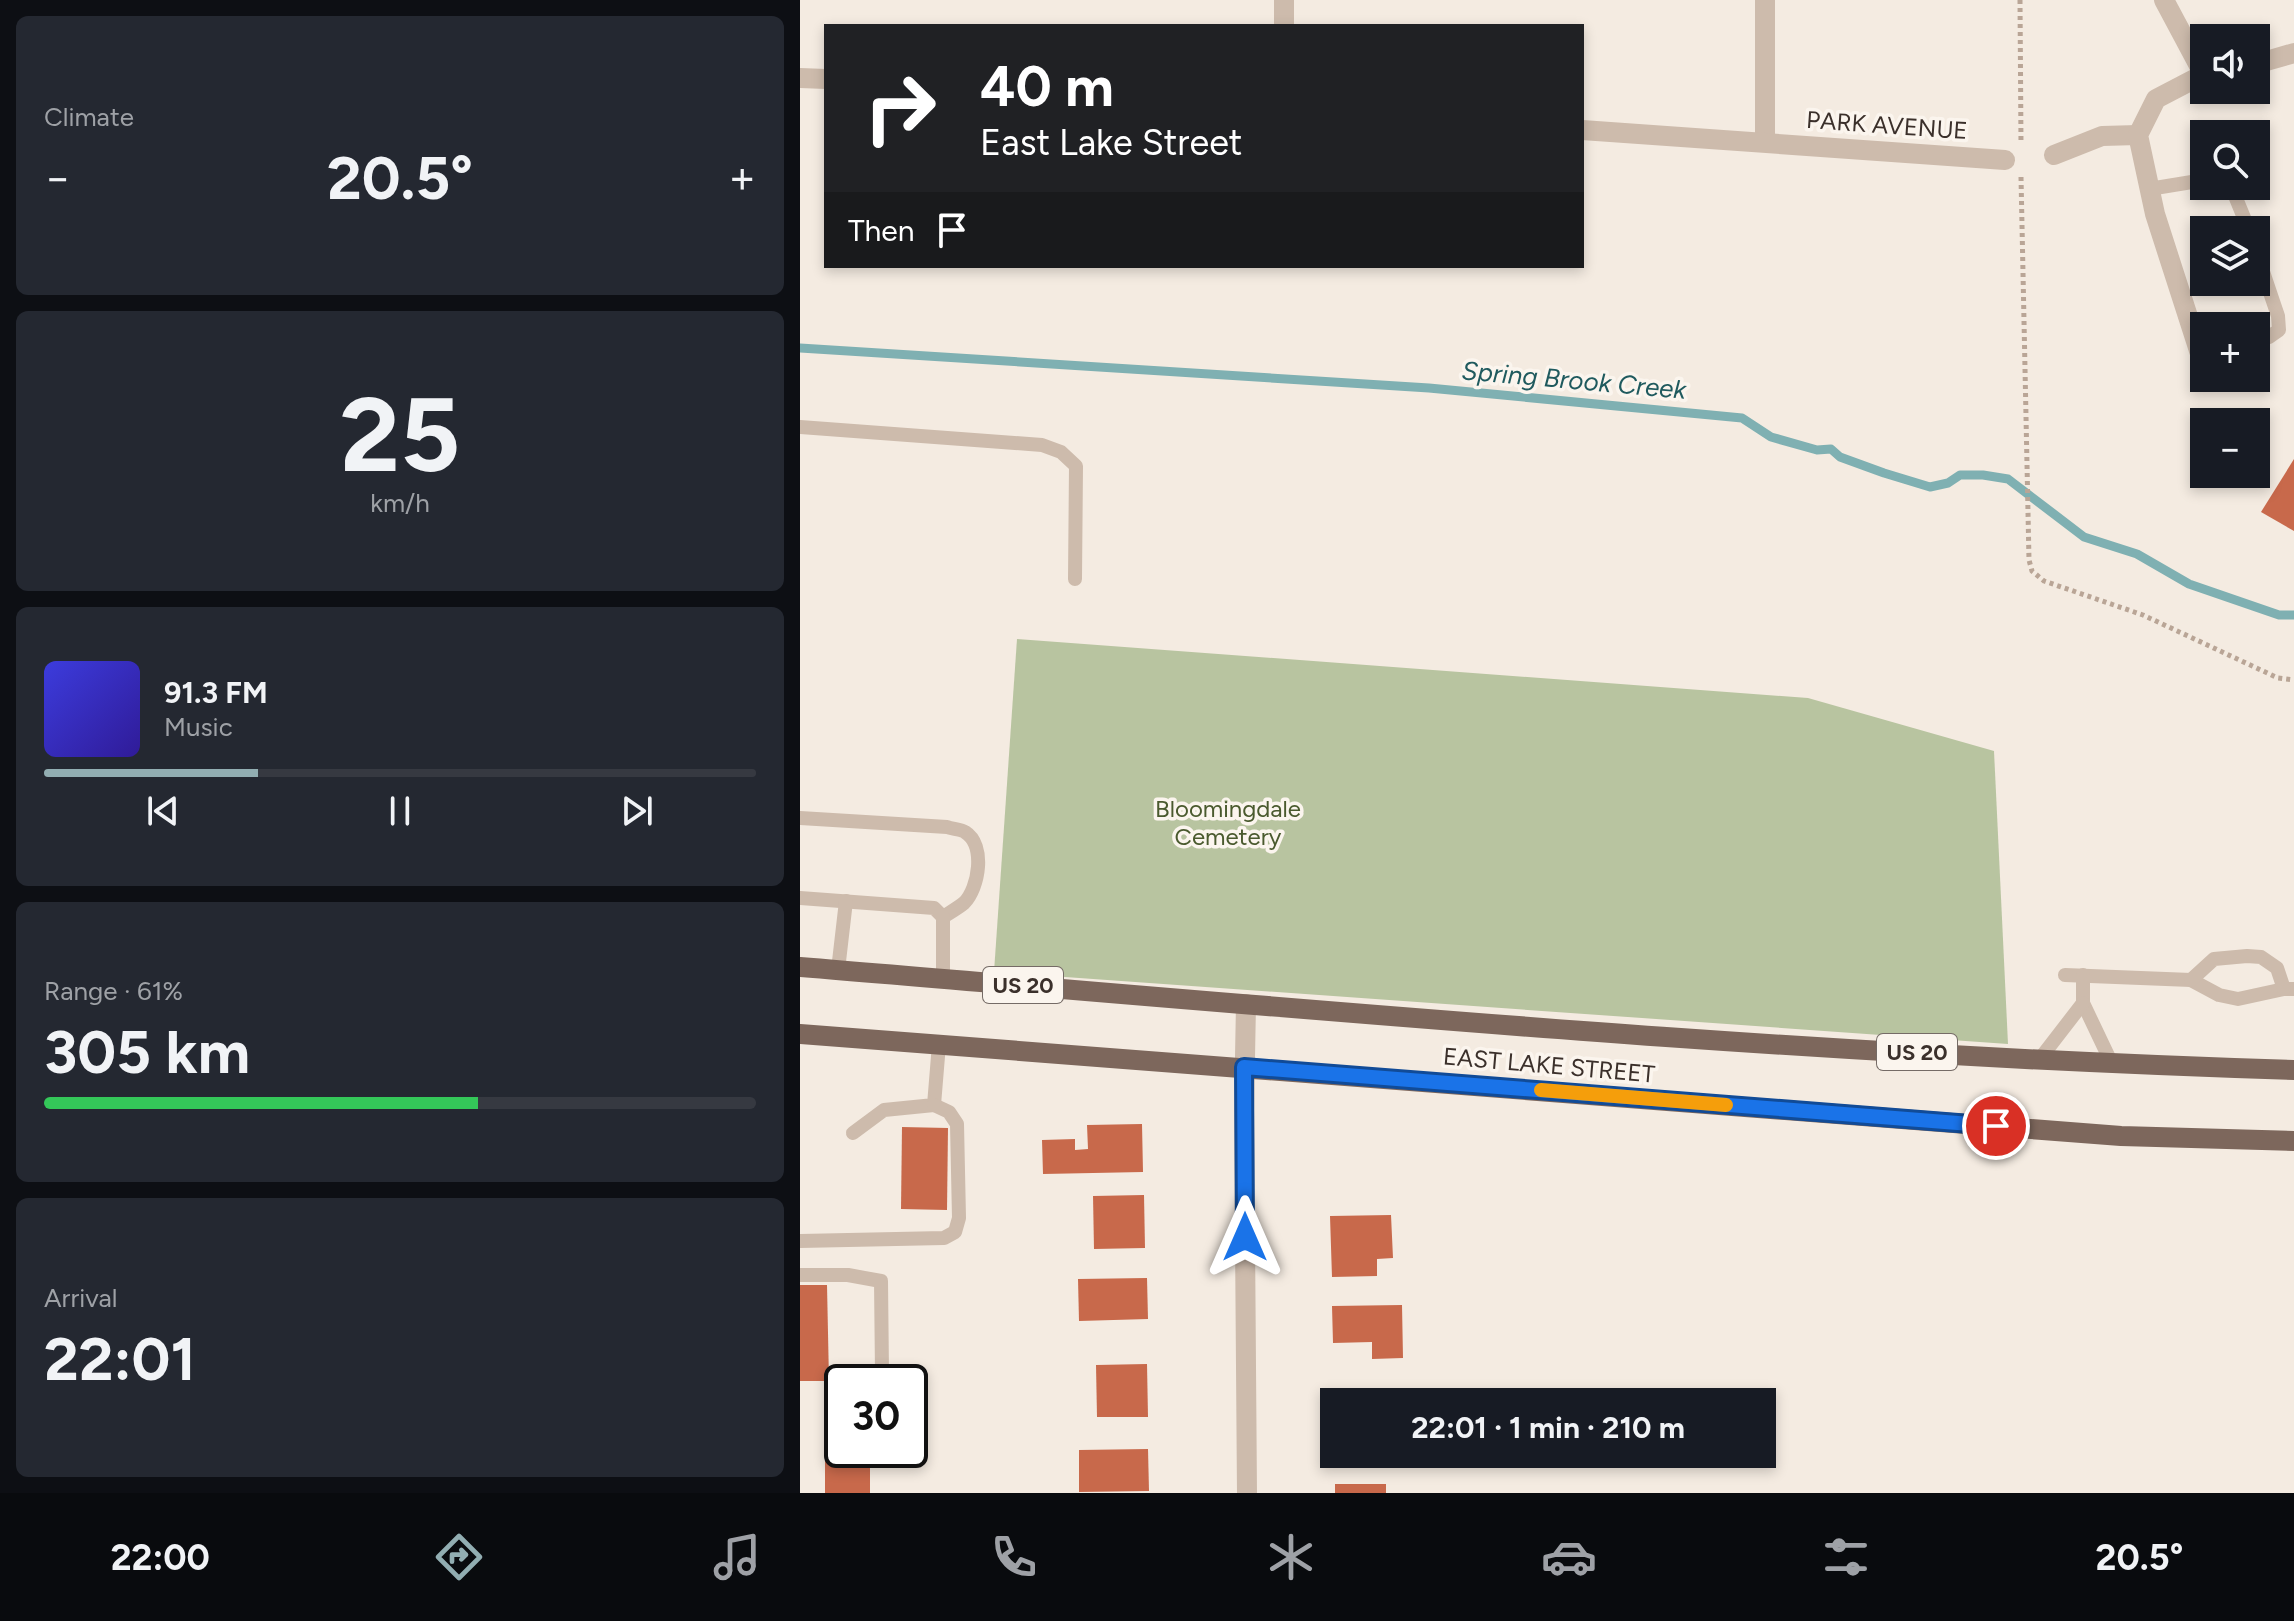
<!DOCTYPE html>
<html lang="en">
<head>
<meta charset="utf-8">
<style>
	body { margin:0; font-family:Figtree,sans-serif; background:#242831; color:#f1f3f6; height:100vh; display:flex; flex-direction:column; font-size:30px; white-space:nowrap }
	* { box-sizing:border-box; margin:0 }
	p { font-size:26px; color:#9ea1a6 }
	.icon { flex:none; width:44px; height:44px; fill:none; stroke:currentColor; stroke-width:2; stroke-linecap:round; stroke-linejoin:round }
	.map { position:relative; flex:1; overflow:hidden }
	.panel { display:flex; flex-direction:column; gap:16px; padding:16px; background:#0d0f14; width:800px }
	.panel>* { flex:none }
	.hud { position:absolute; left:24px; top:24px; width:760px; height:244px; border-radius:0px; box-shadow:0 4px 12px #0003; background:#202124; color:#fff; overflow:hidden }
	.controls { position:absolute; left:1390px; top:24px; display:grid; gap:16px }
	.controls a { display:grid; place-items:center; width:80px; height:80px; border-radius:0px; background:#171b24; box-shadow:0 4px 12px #0003; font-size:40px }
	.speed { position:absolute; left:24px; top:1364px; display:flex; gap:16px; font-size:40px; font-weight:700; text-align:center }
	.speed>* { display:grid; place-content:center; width:104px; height:104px; border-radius:50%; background:#171b24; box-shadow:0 4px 12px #0003; line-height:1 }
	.speed .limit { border:4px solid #111; border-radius:12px; background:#fff; color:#111 }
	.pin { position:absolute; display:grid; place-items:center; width:68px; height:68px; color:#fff; margin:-34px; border:4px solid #fff; border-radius:50%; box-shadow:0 2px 8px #0007 }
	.me { position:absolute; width:88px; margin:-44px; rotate:0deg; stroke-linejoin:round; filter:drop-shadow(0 0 6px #0008) }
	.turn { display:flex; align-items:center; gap:28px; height:168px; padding:0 24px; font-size:36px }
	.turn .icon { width:104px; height:104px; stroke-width:2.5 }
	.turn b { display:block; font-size:56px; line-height:68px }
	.then { display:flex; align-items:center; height:76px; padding:0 24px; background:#0003; gap:16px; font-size:30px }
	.big { font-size:60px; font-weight:700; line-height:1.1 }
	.panel .card { flex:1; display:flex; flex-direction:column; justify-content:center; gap:12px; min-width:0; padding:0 28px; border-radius:12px; background:#242831 }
	.panel .dial { align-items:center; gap:0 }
	.dial b { font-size:104px; line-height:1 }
	.song { display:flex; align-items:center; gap:24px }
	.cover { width:96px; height:96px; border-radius:12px; background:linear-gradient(135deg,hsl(240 70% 55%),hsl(250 70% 35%)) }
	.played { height:8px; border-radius:4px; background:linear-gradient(90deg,#92aeb2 30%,#363941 30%) }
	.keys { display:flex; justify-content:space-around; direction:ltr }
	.heat { display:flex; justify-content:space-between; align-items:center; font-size:44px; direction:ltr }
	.charge { height:12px; border-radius:6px; background:linear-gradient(90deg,#34c759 61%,#363941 0) }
	.trip { position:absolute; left:520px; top:1388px; width:456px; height:80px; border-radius:0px; background:#171b24; box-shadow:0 4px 12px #0003; font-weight:700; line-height:80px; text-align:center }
	.tab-bar { display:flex; height:128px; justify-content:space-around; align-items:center; background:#090b0e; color:#9ea1a6 }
	.tab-bar .icon { width:56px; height:56px }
	.tab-bar .current { color:#92aeb2 }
	.tab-bar b { font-size:36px; color:#f1f3f6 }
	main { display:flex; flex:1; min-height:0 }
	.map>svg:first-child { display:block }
</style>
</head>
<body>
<main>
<section class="panel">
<div class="card"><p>Climate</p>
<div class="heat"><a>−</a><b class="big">20.5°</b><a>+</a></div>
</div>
<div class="card dial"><b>25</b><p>km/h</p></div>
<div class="card">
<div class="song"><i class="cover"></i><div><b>91.3 FM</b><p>Music</p></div></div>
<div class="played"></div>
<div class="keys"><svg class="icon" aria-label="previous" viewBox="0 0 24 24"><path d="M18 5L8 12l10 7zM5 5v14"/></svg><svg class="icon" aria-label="pause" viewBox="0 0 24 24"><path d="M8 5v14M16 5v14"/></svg><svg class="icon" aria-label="next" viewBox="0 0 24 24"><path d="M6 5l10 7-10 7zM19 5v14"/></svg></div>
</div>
<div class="card"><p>Range · 61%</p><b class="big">305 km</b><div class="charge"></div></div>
<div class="card"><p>Arrival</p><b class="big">22:01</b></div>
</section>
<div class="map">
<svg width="1494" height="1493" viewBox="0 0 1494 1493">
	<rect width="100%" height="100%" fill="#f4ebe1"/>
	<!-- green -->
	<polygon fill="#b8c4a0" points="217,639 1008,698 1194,751 1208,1044 194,972"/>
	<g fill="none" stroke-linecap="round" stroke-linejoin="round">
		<!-- stream -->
		<polyline stroke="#7fb0b2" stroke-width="9" points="0,348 629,388 942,418 971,437 1017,450 1031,449 1040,457 1084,473 1130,487 1148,483 1160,475 1183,475 1208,479 1284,537 1337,554 1389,584 1479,615 1494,615"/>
	</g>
	<!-- building -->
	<g fill="#c8694b">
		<polygon points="1494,459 1494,531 1461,512"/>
		<polygon points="342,1124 343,1172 243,1174 242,1140 275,1139 275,1150 288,1149 287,1125"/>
		<polygon points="102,1127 148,1128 147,1210 101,1209"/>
		<polygon points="344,1195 345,1248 294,1249 293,1196"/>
		<polygon points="591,1215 593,1258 577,1259 577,1276 532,1277 530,1216"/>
		<polygon points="347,1278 348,1319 279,1321 278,1279"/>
		<polygon points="0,1285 27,1285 29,1381 0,1381"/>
		<polygon points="602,1305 603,1358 572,1359 572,1342 533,1343 532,1306"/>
		<polygon points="347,1364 348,1417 297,1417 296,1365"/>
		<polygon points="603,1393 604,1402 534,1402 534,1395"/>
		<polygon points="25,1417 42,1417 42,1450 70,1450 70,1493 25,1493"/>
		<polygon points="348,1449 349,1491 279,1492 279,1450"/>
		<rect x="535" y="1484" width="51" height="9"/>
	</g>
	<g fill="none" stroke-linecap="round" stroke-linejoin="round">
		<!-- path -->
		<g stroke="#b9a596" stroke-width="5" stroke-dasharray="4 4" stroke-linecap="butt">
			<polyline points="1220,0 1221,143"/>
			<polyline points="1221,177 1229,560 1232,571 1244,581 1343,615 1478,678 1494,680"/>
		</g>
		<!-- service -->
		<g stroke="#cdbbac" stroke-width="14">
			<polyline points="1431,186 1449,230"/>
			<polyline points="1349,189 1404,180"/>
			<polyline points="1456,251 1478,316 1479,330 1469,337 1456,342"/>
			<polyline points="0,427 242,445 261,452 276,466 275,579"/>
			<path d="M0,818l147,9c5,2 14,2 18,5 21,13 14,56 -1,71 -6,5 -15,10 -21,14"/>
			<polyline points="0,898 134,908 143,917 143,979"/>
			<polyline points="38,970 46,901"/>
			<polyline points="1265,975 1391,980 1419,995 1438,999 1484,989 1494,989"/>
			<polyline points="1283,975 1283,1003 1312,1064"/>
			<polyline points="1391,980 1414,959 1447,956 1461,957 1477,968 1484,989"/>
			<polyline points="1239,1060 1283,1003"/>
			<polyline points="53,1133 84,1110 134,1105 139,1044"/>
			<polyline points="0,1241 144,1238 155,1232 159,1218 157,1124 149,1112 134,1105"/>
			<polyline points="0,1275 48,1275 81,1281 82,1373"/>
		</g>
		<!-- minor -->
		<g stroke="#cdbbac" stroke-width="20">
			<polyline points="484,0 484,26"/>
			<polyline points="965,0 965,142"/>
			<polyline points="1364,0 1404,75"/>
			<polyline points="1456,64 1494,53"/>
			<polyline points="0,78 26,79"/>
			<polyline points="782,130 1205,160"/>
			<polyline points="1254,155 1302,136 1338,135"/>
			<polyline points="1402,360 1355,214 1338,135 1356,99 1402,75"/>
			<polyline points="446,1004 444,1110 447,1493"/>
		</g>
		<!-- primary -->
		<g stroke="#7d675c" stroke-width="20">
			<path d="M0,967c497,41 995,88 1494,103"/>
			<polyline points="0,1034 1321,1136 1494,1141"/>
		</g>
	</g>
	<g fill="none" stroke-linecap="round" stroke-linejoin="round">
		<defs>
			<polyline id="route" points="445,1237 444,1067 1196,1126"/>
		</defs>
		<!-- route casing -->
		<use href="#route" stroke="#114b97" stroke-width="20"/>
		<!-- route -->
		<use href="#route" stroke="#1a73e8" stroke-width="14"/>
		<!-- slow -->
		<polyline stroke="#f59e0b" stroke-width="14" points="741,1090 926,1105"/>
	</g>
	<g text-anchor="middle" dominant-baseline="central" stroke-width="7" stroke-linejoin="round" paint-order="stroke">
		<!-- shield labels -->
		<g fill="#fbf5ee" stroke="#756b66" stroke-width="2">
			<rect x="183" y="967" width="80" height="36" rx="6"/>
			<rect x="1077" y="1034" width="80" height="36" rx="6"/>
		</g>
		<g font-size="22" font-weight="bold" fill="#3b302b">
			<text x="223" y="985">US 20</text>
			<text x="1117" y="1052">US 20</text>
		</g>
		<!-- street labels -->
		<g font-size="24" fill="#3b302b" stroke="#fbf5ee">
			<text transform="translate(1087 125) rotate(4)">PARK AVENUE</text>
			<text transform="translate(749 1065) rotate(5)">EAST LAKE STREET</text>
		</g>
		<!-- park labels -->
		<g font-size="24" fill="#4a5a2e" stroke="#fbf5ee">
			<text x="428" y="808">Bloomingdale<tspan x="428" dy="28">Cemetery</tspan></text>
		</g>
		<!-- water labels -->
		<g font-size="26" font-style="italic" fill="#1f5a5e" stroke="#fbf5ee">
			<text transform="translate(774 380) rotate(5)">Spring Brook Creek</text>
		</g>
	</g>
</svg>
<div class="controls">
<a><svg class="icon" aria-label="sound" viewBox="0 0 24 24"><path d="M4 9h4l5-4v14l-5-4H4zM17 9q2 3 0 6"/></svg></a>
<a><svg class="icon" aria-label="search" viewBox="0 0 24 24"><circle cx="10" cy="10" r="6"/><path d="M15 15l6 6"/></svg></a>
<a><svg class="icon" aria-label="layers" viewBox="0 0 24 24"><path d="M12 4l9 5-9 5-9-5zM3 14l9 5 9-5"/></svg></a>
<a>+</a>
<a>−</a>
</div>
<div class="speed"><div class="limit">30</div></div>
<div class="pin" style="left:1196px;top:1126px;background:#d93025"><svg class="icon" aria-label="arrive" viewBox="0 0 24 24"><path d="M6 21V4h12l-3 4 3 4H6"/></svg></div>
<svg class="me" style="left:445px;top:1237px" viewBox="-20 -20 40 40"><path d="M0-17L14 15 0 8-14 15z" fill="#1a73e8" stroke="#fff" stroke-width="4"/></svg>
<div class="trip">22:01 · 1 min · 210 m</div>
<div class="hud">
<div class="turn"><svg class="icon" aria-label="right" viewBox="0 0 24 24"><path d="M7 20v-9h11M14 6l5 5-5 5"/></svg><div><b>40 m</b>East Lake Street</div></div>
<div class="then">Then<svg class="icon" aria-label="arrive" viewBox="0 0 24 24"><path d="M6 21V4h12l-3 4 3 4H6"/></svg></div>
</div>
</div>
</main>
<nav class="tab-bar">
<b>22:00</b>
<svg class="icon current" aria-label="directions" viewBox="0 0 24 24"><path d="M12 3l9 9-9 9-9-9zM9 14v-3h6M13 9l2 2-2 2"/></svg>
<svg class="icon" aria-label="music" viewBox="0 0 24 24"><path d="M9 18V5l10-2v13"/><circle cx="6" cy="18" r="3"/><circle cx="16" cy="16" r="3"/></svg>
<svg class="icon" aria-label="phone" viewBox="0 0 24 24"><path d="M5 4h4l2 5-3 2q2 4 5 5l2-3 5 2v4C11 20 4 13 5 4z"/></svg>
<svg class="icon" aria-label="climate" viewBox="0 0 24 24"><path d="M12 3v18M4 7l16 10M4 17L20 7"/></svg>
<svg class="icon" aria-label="car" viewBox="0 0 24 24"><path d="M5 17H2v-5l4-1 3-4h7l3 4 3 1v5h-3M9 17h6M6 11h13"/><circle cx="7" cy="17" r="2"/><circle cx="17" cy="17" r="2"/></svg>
<svg class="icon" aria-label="filters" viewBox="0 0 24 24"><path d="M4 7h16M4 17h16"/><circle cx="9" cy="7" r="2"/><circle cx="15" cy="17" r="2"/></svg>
<b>20.5°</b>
</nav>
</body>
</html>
